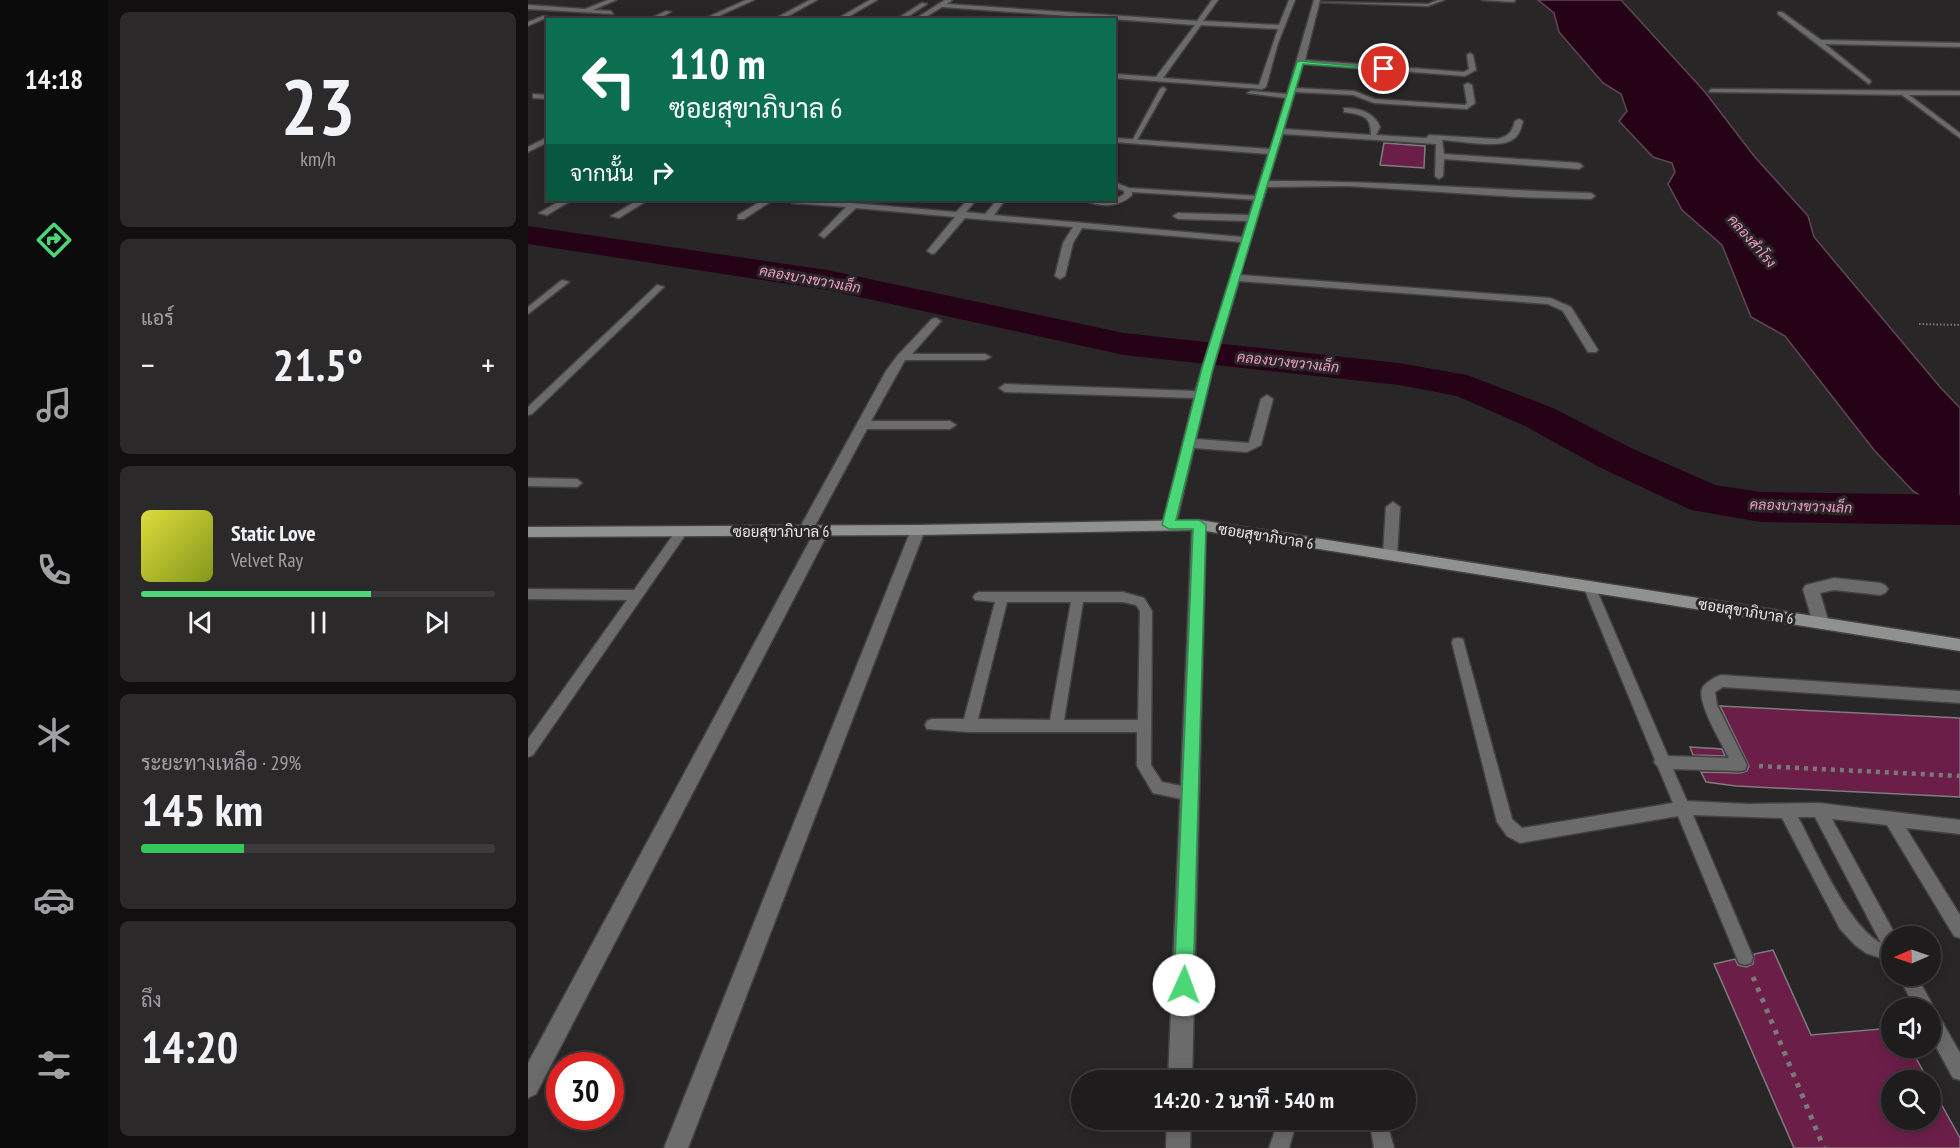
<!DOCTYPE html>
<html lang="th">
<head>
<meta charset="utf-8">
<style>
	body { margin:0; font-family:"PT Sans Narrow",Sarabun,sans-serif; background:#2c292b; color:#f1f3f6; height:100vh; display:flex; flex-direction:column; font-size:22px; white-space:nowrap }
	* { box-sizing:border-box; margin:0 }
	p { font-size:20px; color:#a1a1a4 }
	.icon { flex:none; width:33px; height:33px; fill:none; stroke:currentColor; stroke-width:2; stroke-linecap:round; stroke-linejoin:round }
	.map { position:relative; flex:1; overflow:hidden }
	.sheet { display:flex; flex-direction:column; gap:12px; padding:12px; background:#110f10; width:420px }
	.sheet>* { flex:none }
	.banner { position:absolute; left:18px; top:18px; width:570px; height:183px; border-radius:0px; box-shadow:0 3px 15px #0003,0 0 0 2px #3c3a3c; background:#0b6e4f; color:#fff; overflow:hidden }
	.needle { width:39px; rotate:268deg }
	.buttons { position:absolute; left:1353px; top:926px; display:grid; gap:12px }
	.buttons a { display:grid; place-items:center; width:60px; height:60px; border-radius:50%; background:#1f1c1e; box-shadow:0 3px 15px #0003,0 0 0 2px #3c3a3c; font-size:30px }
	.speed { position:absolute; left:18px; top:1052px; display:flex; gap:12px; font-size:30px; font-weight:700; text-align:center }
	.speed>* { display:grid; place-content:center; width:78px; height:78px; border-radius:50%; background:#1f1c1e; box-shadow:0 3px 15px #0003,0 0 0 2px #3c3a3c; line-height:1 }
	.speed .limit { border:9px solid #d22; background:#fff; color:#111 }
	.pin { position:absolute; display:grid; place-items:center; width:51px; height:51px; color:#fff; margin:-26px; border:3px solid #fff; border-radius:50%; box-shadow:0 2px 6px #0007 }
	.me { position:absolute; width:66px; margin:-33px; rotate:2deg; stroke-linejoin:round; filter:drop-shadow(0 0 4px #0008) }
	.turn { display:flex; align-items:center; gap:21px; height:126px; padding:0 24px; font-size:27px }
	.turn .icon { width:78px; height:78px; stroke-width:2.5 }
	.turn b { display:block; font-size:42px; line-height:51px }
	.then { display:flex; align-items:center; height:57px; padding:0 24px; background:#0003; gap:12px; font-size:22px }
	.big { font-size:45px; font-weight:700; line-height:1.1 }
	.sheet .tile { flex:1; display:flex; flex-direction:column; justify-content:center; gap:9px; min-width:0; padding:0 21px; border-radius:9px; background:#2c292b }
	.sheet .dial { align-items:center; gap:0 }
	.dial b { font-size:78px; line-height:1 }
	.song { display:flex; align-items:center; gap:18px }
	.cover { width:72px; height:72px; border-radius:9px; background:linear-gradient(135deg,hsl(60 70% 55%),hsl(70 70% 35%)) }
	.played { height:6px; border-radius:3px; background:linear-gradient(90deg,#4bd677 65%,#3c3a3c 65%) }
	.keys { display:flex; justify-content:space-around; direction:ltr }
	.heat { display:flex; justify-content:space-between; align-items:center; font-size:33px; direction:ltr }
	.charge { height:9px; border-radius:4px; background:linear-gradient(90deg,#34c759 29%,#3c3a3c 0) }
	.trip { position:absolute; left:543px; top:1070px; width:345px; height:60px; border-radius:30px; background:#1f1c1e; box-shadow:0 3px 15px #0003,0 0 0 2px #3c3a3c; font-weight:700; line-height:60px; text-align:center }
	main { display:flex; flex:1; min-height:0 }
	.tab-bar { display:flex; flex-direction:column; width:108px; justify-content:space-around; align-items:center; background:#0c0b0c; color:#a1a1a4 }
	.tab-bar .icon { width:42px; height:42px }
	.tab-bar .active { color:#4bd677 }
	.tab-bar b { font-size:27px; color:#f1f3f6 }
	.map>svg:first-child { display:block }
</style>
</head>
<body>
<main>
<nav class="tab-bar">
<b>14:18</b>
<svg class="icon active" aria-label="directions" viewBox="0 0 24 24"><path d="M12 3l9 9-9 9-9-9zM9 14v-3h6M13 9l2 2-2 2"/></svg>
<svg class="icon" aria-label="music" viewBox="0 0 24 24"><path d="M9 18V5l10-2v13"/><circle cx="6" cy="18" r="3"/><circle cx="16" cy="16" r="3"/></svg>
<svg class="icon" aria-label="phone" viewBox="0 0 24 24"><path d="M5 4h4l2 5-3 2q2 4 5 5l2-3 5 2v4C11 20 4 13 5 4z"/></svg>
<svg class="icon" aria-label="climate" viewBox="0 0 24 24"><path d="M12 3v18M4 7l16 10M4 17L20 7"/></svg>
<svg class="icon" aria-label="car" viewBox="0 0 24 24"><path d="M5 17H2v-5l4-1 3-4h7l3 4 3 1v5h-3M9 17h6M6 11h13"/><circle cx="7" cy="17" r="2"/><circle cx="17" cy="17" r="2"/></svg>
<svg class="icon" aria-label="filters" viewBox="0 0 24 24"><path d="M4 7h16M4 17h16"/><circle cx="9" cy="7" r="2"/><circle cx="15" cy="17" r="2"/></svg>
</nav>
<section class="sheet">
<div class="tile dial"><b>23</b><p>km/h</p></div>
<div class="tile"><p>แอร์</p>
<div class="heat"><a>−</a><b class="big">21.5°</b><a>+</a></div>
</div>
<div class="tile">
<div class="song"><i class="cover"></i><div><b>Static Love</b><p>Velvet Ray</p></div></div>
<div class="played"></div>
<div class="keys"><svg class="icon" aria-label="previous" viewBox="0 0 24 24"><path d="M18 5L8 12l10 7zM5 5v14"/></svg><svg class="icon" aria-label="pause" viewBox="0 0 24 24"><path d="M8 5v14M16 5v14"/></svg><svg class="icon" aria-label="next" viewBox="0 0 24 24"><path d="M6 5l10 7-10 7zM19 5v14"/></svg></div>
</div>
<div class="tile"><p>ระยะทางเหลือ · 29%</p><b class="big">145 km</b><div class="charge"></div></div>
<div class="tile"><p>ถึง</p><b class="big">14:20</b></div>
</section>
<div class="map">
<svg width="1432" height="1148" viewBox="0 0 1432 1148">
	<rect width="100%" height="100%" fill="#292628"/>
	<!-- water -->
	<polygon fill="#260216" stroke="#604755" stroke-width="1.5" points="1010,0 1093,0 1177,92 1226,156 1280,216 1286,237 1412,387 1432,408 1432,522 1385,491 1346,450 1257,336 1223,317 1194,245 1154,210 1140,184 1147,172 1144,163 1125,157 1091,121 1099,111 1093,94 1075,83 1031,32 1026,13"/>
	<g fill="none" stroke-linecap="round" stroke-linejoin="round">
		<!-- river -->
		<polygon fill="#260216" fill-rule="evenodd" points="0,226 299,270 596,333 871,363 939,375 1025,408 1103,448 1187,485 1233,492 1432,495 1432,525 1233,522 1163,510 1073,468 997,426 929,396 871,385 596,355 299,290 0,244"/>
	</g>
	<!-- building -->
	<g fill="#6b1f48" stroke="#7f7c7d" stroke-width="1.5">
		<polygon points="856,143 897,146 896,168 852,165"/>
		<polygon points="1192,706 1432,718 1432,797 1208,786 1178,782 1173,772 1212,773 1219,771 1221,766"/>
		<polygon points="1162,747 1194,749 1197,756 1165,755"/>
		<polygon points="1245,950 1283,1035 1364,1028 1364,1047 1382,1047 1400,1080 1364,1080 1364,1119 1402,1119 1402,1084 1432,1138 1432,1148 1266,1148 1186,964 1207,959 1210,965 1218,967 1225,964 1226,954"/>
	</g>
	<g fill="none" stroke-linecap="round" stroke-linejoin="round">
		<defs>
			<g id="lane">
				<polygon points="910,0 916,0 900,6 786,2 900,4"/>
				<polygon points="954,0 987,0 987,1 985,2"/>
				<polygon points="1250,12 1254,12 1293,40 1432,43 1432,47 1297,44 1343,81 1341,84 1250,14"/>
				<polygon points="635,87 638,89 608,142 603,143 632,89"/>
				<polygon points="1183,89 1432,91 1432,95 1381,95 1432,133 1432,138 1374,95 1181,92"/>
				<polygon points="20,137 20,142 0,152 0,147"/>
				<path d="M586,182l15,6 130,8 4,2 -4,2 -127,-8v3c-12,12 -33,13 -47,5 14,-1 27,3 39,-6v-3l-10,-4z"/>
				<polygon points="34,280 41,282 0,314 0,307"/>
				<polygon points="129,285 136,287 4,414 0,415 0,407"/>
				<polygon points="0,478 49,479 54,483 49,487 0,486"/>
				<polygon points="154,527 160,531 158,534 5,755 0,757 0,739 99,600 0,599 0,589 106,590 150,528"/>
				<path d="M1061,581l4,2 2,3 73,170 61,2c-7,-14 -32,-55 -27,-69 2,-6 13,-12 19,-14l239,16v12l-237,-16 -8,5 2,13 30,60 -2,5 -5,1 -67,-2 14,32 61,3 71,-1 141,17v14l-54,-6 54,87v23l-6,-2 -67,-111 -55,-6 64,117h-4v26l-26,-9 -11,-8 -15,-16 -58,-111 -89,-3 60,142 -2,6 -6,2 -6,-2 -61,-147 -158,27 -13,-7 -10,-14 -45,-179 1,-4 5,-1 5,1 1,4 48,176 10,9 151,-25 -15,-36 -4,-5 1,-2 -72,-174 2,-3zM1270,817h17l66,126c-33,-17 -65,-92 -83,-126z"/>
				<path d="M451,592h144l21,6 8,13 -1,154 11,17 34,7 2,5 -2,5 -5,2 -38,-8 -16,-27v-34h-168l-42,-3 -2,-4 2,-4 5,-2h32l31,-117 -20,-2 -2,-3 2,-3zM479,602h64l-21,118 -72,-1zM555,602h40l13,3 4,6 -2,109h-74z"/>
				<polygon points="1370,975 1388,975 1403,1002 1405,1009 1408,1011 1432,1053 1432,1080 1425,1078 1402,1036 1402,1008 1387,1008"/>
				<polygon points="751,1119 777,1119 774,1126 766,1131 761,1148 741,1148"/>
				<polygon points="835,1119 858,1119 866,1148 846,1148 843,1130"/>
			</g>
			<g id="street">
				<polygon points="80,0 88,0 65,10 83,11 85,14 0,9 0,5 57,9"/>
				<polygon points="218,0 226,0 182,20 173,20"/>
				<polygon points="282,0 289,0 253,20 244,20"/>
				<polygon points="342,0 349,0 315,20 307,20"/>
				<path d="M417,0h7l-5,4 250,17 15,-21h6l-15,21 76,4 10,-25h6l-17,43 -12,44 -4,2 -148,-11v-4l42,3 39,-52 -253,-18 -21,13h-8zM673,25l77,4 -19,56 -96,-7z"/>
				<path d="M786,0h6l-15,60 159,12 5,-3 -2,-14 3,-2 3,2 3,15 -11,6 -162,-12 -7,24 58,3 21,8 90,6 2,-2 -3,-18 4,-2 4,2 3,18 -8,6 -93,-6 -21,-8 -58,-3 -11,37 87,6c0,-20 -9,-20 -27,-23v-4c15,0 30,4 36,19l-4,8 50,3 3,-3 68,4c12,-3 15,-7 18,-18l4,-2 4,2c-2,8 -4,16 -13,20 -14,7 -51,0 -68,-1l2,14 135,9 4,3 -4,3 -135,-10 -1,17 -4,3 -4,-3 1,-32 -153,-10 -15,47c108,-1 215,9 323,12l4,3 -4,3 -73,-2 -170,-11 -81,1 -27,88 310,23 21,9 27,43 -2,2h-8l-25,-41 -15,-7 -309,-23 -26,87 -17,71 53,4 12,-44 6,-4 6,4 -12,46 -14,7 -53,-4 -18,77 -7,5 -7,-5 32,-127 -189,-6 -6,-4 6,-4 190,7 46,-149 -159,-14 -9,15 -8,33 -5,3 -5,-3 8,-33 10,-16 -108,-9 -30,35 -3,1 -5,-3 28,-34 -99,-9 -32,30 -5,-3 2,-2 25,-26 -54,-4 -4,-3h29l139,12 12,-12h8l-10,12 19,2 12,-14h8l-11,15 248,22 5,-16 -69,-2 -5,-3 5,-3 71,2 19,-61 -154,-12v-4l156,11 16,-51 -39,-5 4,-2 36,3z"/>
				<polygon points="394,3 399,4 375,20 367,20"/>
				<polygon points="138,11 143,12 128,20 119,20"/>
				<polygon points="15,16 20,17 0,26 0,22"/>
				<polygon points="5,94 20,95 20,99 5,98"/>
				<polygon points="34,200 44,200 19,215 11,213"/>
				<polygon points="110,200 120,200 91,218 83,216"/>
				<polygon points="235,200 245,200 216,219 210,219 210,215"/>
				<polygon points="408,318 413,321 384,354 457,354 463,357 457,360 377,360 343,421 422,421 428,425 422,429 339,429 282,535 272,535 270,531 358,371 370,355 404,319"/>
				<polygon points="865,502 872,507 869,555 862,560 855,555 858,507"/>
				<polygon points="671,520 678,525 664,1080 640,1080 664,525"/>
				<polygon points="390,525 397,530 160,1148 136,1148 383,530"/>
				<polygon points="294,526 301,531 8,1094 0,1098 0,1063 287,531"/>
				<polygon points="1306,578 1352,583 1357,585 1360,589 1357,593 1352,595 1306,590 1292,593 1301,623 1299,627 1293,629 1287,627 1285,623 1275,589 1278,585"/>
				<polygon points="639,1119 663,1119 662,1148 638,1148"/>
			</g>
			<polygon id="secondary" points="671,520 1432,639 1432,651 671,530 390,535 0,537 0,527 390,525"/>
		</defs>
		<!-- lane casing -->
		<use href="#lane" stroke="#444143" stroke-width="3"/>
		<!-- street casing -->
		<use href="#street" stroke="#444143" stroke-width="3"/>
		<!-- secondary casing -->
		<use href="#secondary" stroke="#444143" stroke-width="3"/>
		<!-- path-far2 -->
		<polyline stroke="#7a7879" stroke-width="2" stroke-dasharray="1.5 2" stroke-linecap="butt" points="1391,324 1432,325"/>
		<!-- path-far1 -->
		<polyline stroke="#7a7879" stroke-width="4.5" stroke-dasharray="4 5" stroke-linecap="butt" points="1231,766 1432,776"/>
		<!-- path -->
		<polyline stroke="#7a7879" stroke-width="5" stroke-dasharray="4.5 7" stroke-linecap="butt" points="1225,977 1296,1148"/>
		<!-- lane -->
		<use href="#lane" fill="#6a6b6a" fill-rule="evenodd"/>
		<!-- street -->
		<use href="#street" fill="#6a6b6a" fill-rule="evenodd"/>
		<!-- secondary -->
		<use href="#secondary" fill="#909290" fill-rule="evenodd"/>
	</g>
	<!-- route -->
	<polygon fill="#4bd677" stroke="#318b4d" stroke-width="1.5" points="772,61 859,69 856,70 775,64 685,368 648,520 671,520 678,525 665,985 663,992 656,994 649,992 646,985 665,529 641,529 634,525 674,368 769,62"/>
	<g text-anchor="middle" dominant-baseline="central" stroke-width="6" stroke-linejoin="round" paint-order="stroke">
		<!-- far-water labels -->
		<g font-size="14" font-style="italic" fill="#f79ec7" stroke="#292628">
			<text transform="translate(1224 241) rotate(49)">คลองสำโรง</text>
			<text transform="translate(282 279) rotate(10)">คลองบางขวางเล็ก</text>
			<text transform="translate(760 362) rotate(6)">คลองบางขวางเล็ก</text>
			<text transform="translate(1273 506) rotate(2)">คลองบางขวางเล็ก</text>
		</g>
		<!-- street labels -->
		<g font-size="15" fill="#e9e7e8" stroke="#292628">
			<text x="253" y="531">ซอยสุขาภิบาล 6</text>
			<text transform="translate(738 536) rotate(9)">ซอยสุขาภิบาล 6</text>
			<text transform="translate(1218 611) rotate(9)">ซอยสุขาภิบาล 6</text>
		</g>
	</g>
</svg>
<div class="buttons">
<a><svg class="needle" viewBox="-14 -14 28 28"><path d="M0-13l5 13h-10z" fill="#e53935"/><path d="M0 13l5-13h-10z" fill="#a1a1a4"/></svg></a>
<a><svg class="icon" aria-label="sound" viewBox="0 0 24 24"><path d="M4 9h4l5-4v14l-5-4H4zM17 9q2 3 0 6"/></svg></a>
<a><svg class="icon" aria-label="search" viewBox="0 0 24 24"><circle cx="10" cy="10" r="6"/><path d="M15 15l6 6"/></svg></a>
</div>
<div class="speed"><div class="limit">30</div></div>
<div class="pin" style="left:856px;top:69px;background:#d93025"><svg class="icon" aria-label="arrive" viewBox="0 0 24 24"><path d="M6 21V4h12l-3 4 3 4H6"/></svg></div>
<svg class="me" style="left:656px;top:985px" viewBox="-20 -20 40 40"><circle r="19" fill="#fff"/><path d="M0-13L10 11 0 6-10 11z" fill="#4bd677"/></svg>
<div class="trip">14:20 · 2 นาที · 540 m</div>
<div class="banner">
<div class="turn"><svg class="icon" aria-label="left" viewBox="0 0 24 24"><path d="M17 20v-9H6M10 6l-5 5 5 5"/></svg><div><b>110 m</b>ซอยสุขาภิบาล 6</div></div>
<div class="then">จากนั้น<svg class="icon" aria-label="right" viewBox="0 0 24 24"><path d="M7 20v-9h11M14 6l5 5-5 5"/></svg></div>
</div>
</div>
</main>
</body>
</html>
